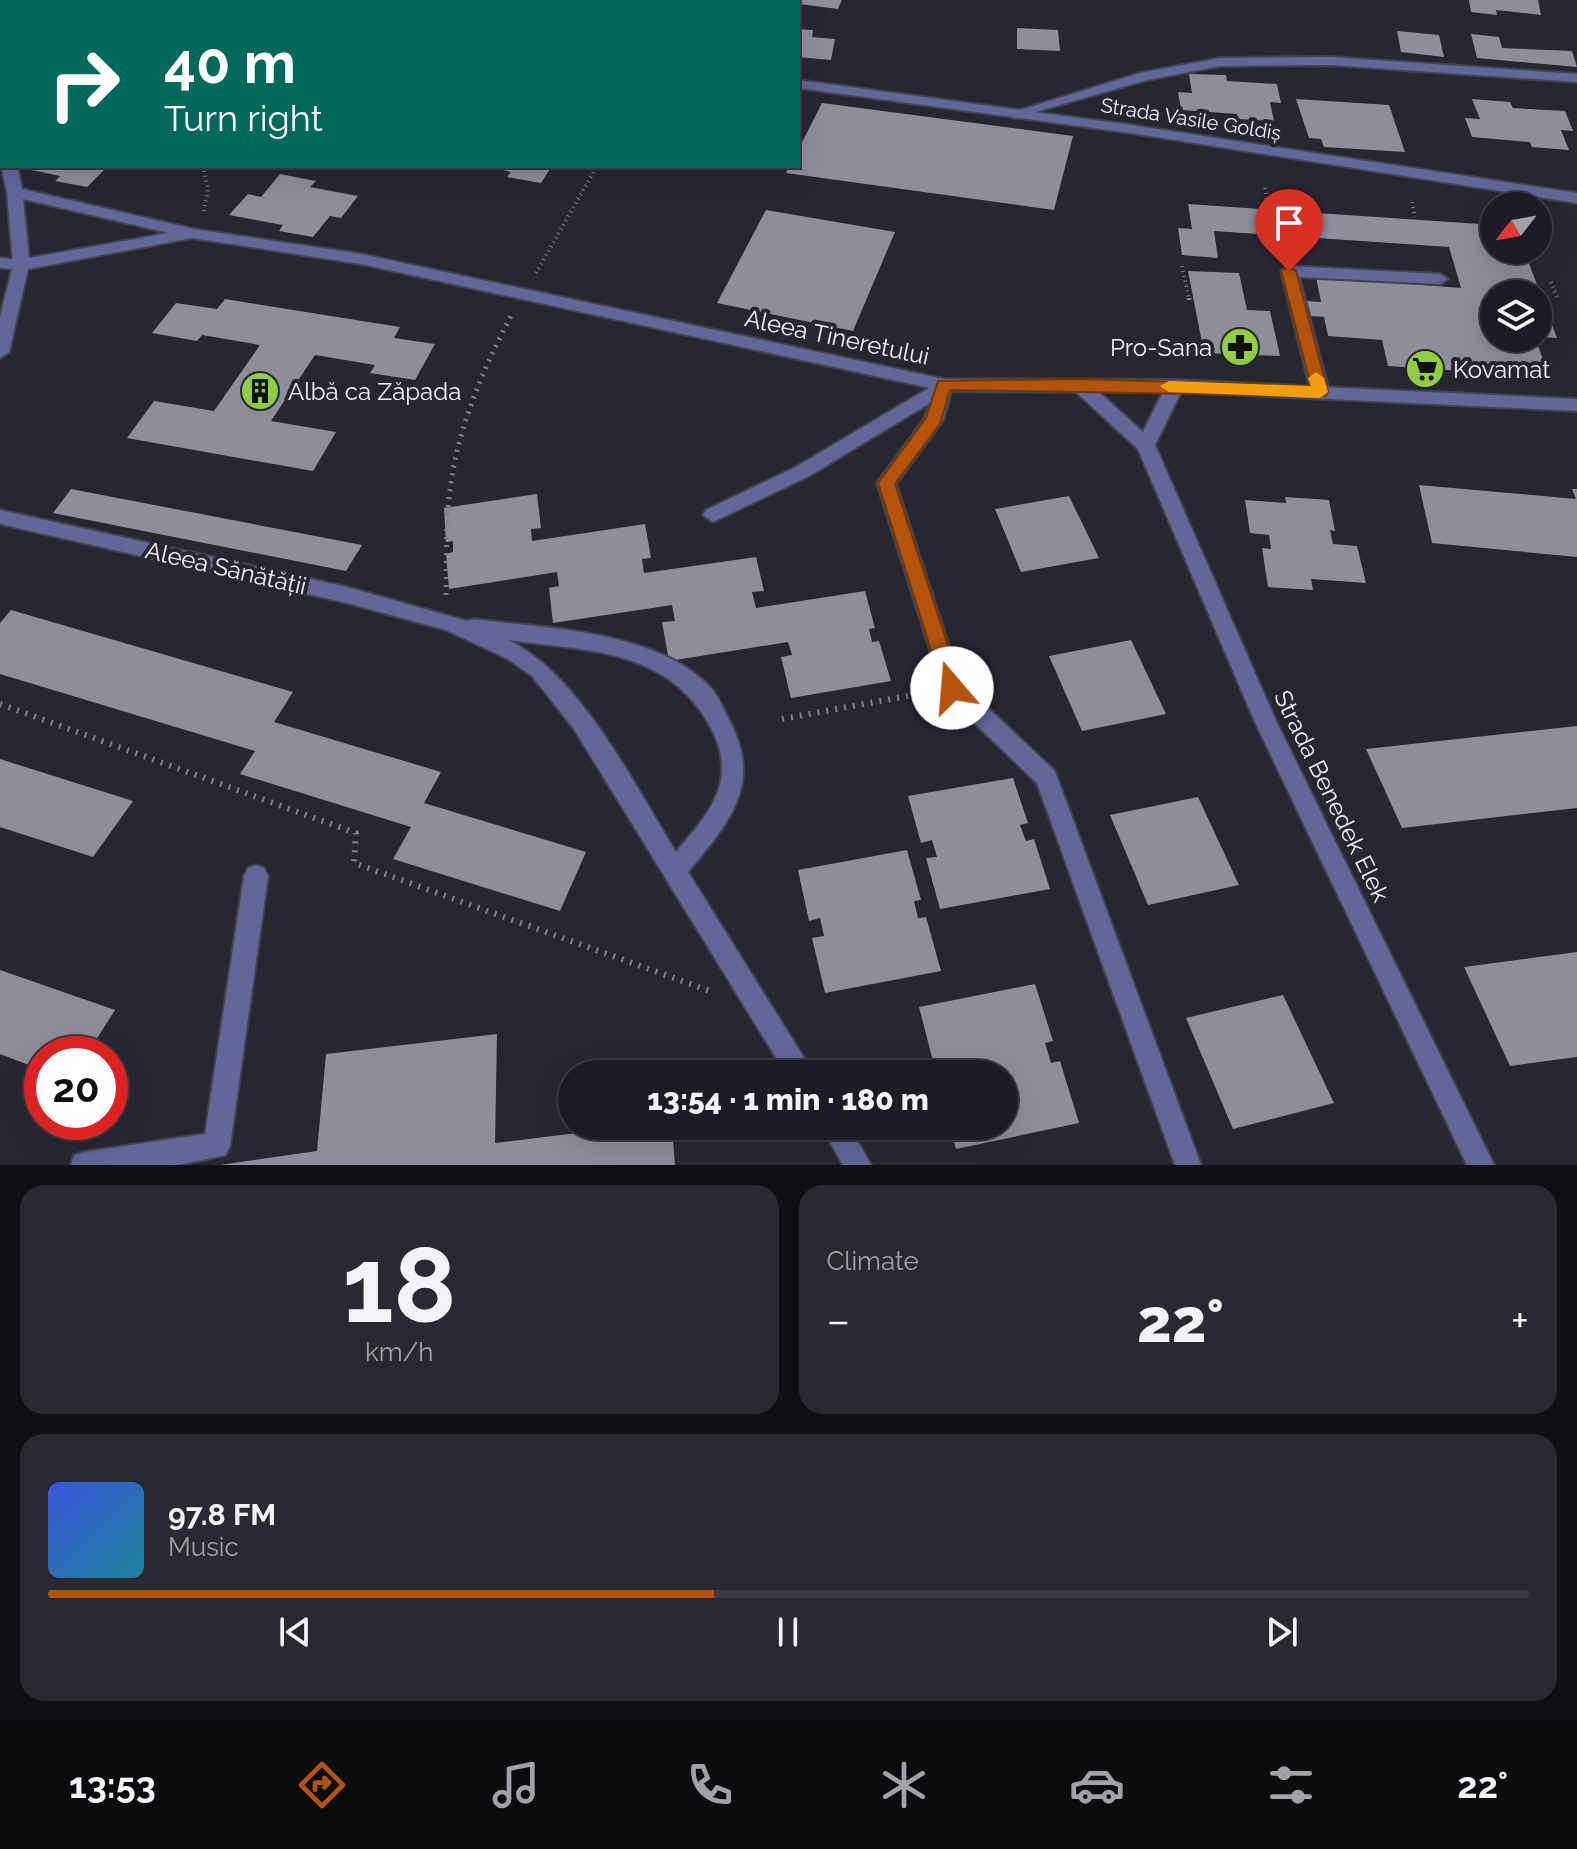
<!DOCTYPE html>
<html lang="en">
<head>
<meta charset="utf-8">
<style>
	body { margin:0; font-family:Raleway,sans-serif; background:#292a31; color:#f1f3f6; height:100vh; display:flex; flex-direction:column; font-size:30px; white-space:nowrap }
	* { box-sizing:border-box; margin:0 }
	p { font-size:26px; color:#a0a2a6 }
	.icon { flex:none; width:44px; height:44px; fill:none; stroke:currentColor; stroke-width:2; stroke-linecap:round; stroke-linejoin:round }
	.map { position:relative; height:1165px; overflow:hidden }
	.details { display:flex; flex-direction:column; gap:20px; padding:20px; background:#0f1014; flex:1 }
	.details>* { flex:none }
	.hud { position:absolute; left:0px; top:0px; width:800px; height:168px; box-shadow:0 8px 32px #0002,0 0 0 2px #3a3b41; background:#00695c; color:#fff; overflow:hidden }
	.needle { width:52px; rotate:239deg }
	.buttons { position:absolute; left:1480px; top:192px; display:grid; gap:16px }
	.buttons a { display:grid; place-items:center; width:72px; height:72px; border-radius:50%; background:#1c1d24; box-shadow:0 8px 32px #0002,0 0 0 2px #3a3b41; font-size:40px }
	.speed { position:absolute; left:24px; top:1036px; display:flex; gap:16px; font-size:40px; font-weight:700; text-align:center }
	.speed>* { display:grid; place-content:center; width:104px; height:104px; border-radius:50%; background:#1c1d24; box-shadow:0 8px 32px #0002,0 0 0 2px #3a3b41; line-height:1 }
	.speed .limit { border:12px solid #d22; background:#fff; color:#111 }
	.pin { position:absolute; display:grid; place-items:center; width:68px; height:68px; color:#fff; margin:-82px -34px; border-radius:50% 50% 50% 0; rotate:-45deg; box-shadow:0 0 8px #0007 }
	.pin .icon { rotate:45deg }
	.me { position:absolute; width:88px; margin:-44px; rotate:342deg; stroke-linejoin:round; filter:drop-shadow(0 0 6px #0008) }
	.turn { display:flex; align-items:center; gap:28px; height:168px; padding:0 32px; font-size:36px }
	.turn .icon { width:104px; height:104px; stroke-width:2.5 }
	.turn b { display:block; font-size:56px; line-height:68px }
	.big { font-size:60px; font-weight:800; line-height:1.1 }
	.details .card { flex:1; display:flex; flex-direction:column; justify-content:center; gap:12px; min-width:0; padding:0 28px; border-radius:24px; background:#292a31 }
	.details .dial { align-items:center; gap:0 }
	.dial b { font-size:104px; line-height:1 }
	.song { display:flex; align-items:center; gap:24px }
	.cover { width:96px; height:96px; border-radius:12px; background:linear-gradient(135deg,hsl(230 70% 55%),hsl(190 70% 35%)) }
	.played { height:8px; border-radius:4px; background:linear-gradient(90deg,#b45309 45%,#3a3b41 45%) }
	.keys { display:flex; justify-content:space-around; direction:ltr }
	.heat { display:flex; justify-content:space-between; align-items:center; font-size:44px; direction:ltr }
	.details .tiles { flex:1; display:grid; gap:20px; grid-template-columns:1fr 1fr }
	.card:last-child { grid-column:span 2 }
	.trip { position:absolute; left:558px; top:1060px; width:460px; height:80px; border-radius:40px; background:#1c1d24; box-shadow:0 8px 32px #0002,0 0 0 2px #3a3b41; font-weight:800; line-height:80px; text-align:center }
	.dock { display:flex; height:128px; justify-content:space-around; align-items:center; background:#0b0c0e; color:#a0a2a6 }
	.dock .icon { width:56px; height:56px }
	.dock .active { color:#b45309 }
	.dock b { font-size:36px; color:#f1f3f6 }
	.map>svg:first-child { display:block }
</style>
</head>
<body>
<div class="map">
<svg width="1577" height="1165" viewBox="0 0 1577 1165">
	<rect width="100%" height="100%" fill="#262730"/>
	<!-- building -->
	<g fill="#8d8e99">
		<polygon points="801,0 842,0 838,9 799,4"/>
		<polygon points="1469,0 1538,0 1541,15 1496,10 1497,15 1471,12"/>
		<polygon points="1017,28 1058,30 1060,51 1017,49"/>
		<polygon points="798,29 813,30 812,37 835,39 831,60 798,57"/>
		<polygon points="1397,31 1439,35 1444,57 1401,52"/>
		<polygon points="1471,34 1499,37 1502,48 1572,51 1577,67 1477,58"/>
		<polygon points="1189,74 1226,75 1227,81 1277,84 1281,103 1270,102 1274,121 1238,119 1237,114 1181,110 1178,92 1192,93"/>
		<polygon points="1296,99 1389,105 1405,152 1324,147 1321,139 1309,138"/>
		<polygon points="1472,99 1510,102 1513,108 1565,111 1573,131 1561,130 1569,150 1532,147 1530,142 1472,137 1465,118 1480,119"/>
		<polygon points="822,103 1073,136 1054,210 786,173 789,166 798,166 798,150"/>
		<polygon points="13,166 108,166 87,187 55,181 60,176"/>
		<polygon points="486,166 552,166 541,183 507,177 511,172"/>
		<polygon points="280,174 316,181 310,187 358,196 341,218 330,216 313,237 279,231 283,225 229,215 248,194 261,197"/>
		<polygon points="1188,204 1494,225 1494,250 1524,250 1557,338 1538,337 1538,294 1494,294 1494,338 1535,338 1550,377 1388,366 1382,340 1328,336 1324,317 1294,315 1292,300 1321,302 1316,277 1461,288 1449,247 1214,231 1218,258 1182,255 1178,228 1192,229"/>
		<polygon points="766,210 895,232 853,331 717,303"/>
		<polygon points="1188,271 1239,273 1247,310 1270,311 1280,356 1204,353"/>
		<polygon points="225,299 400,327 394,338 435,344 415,380 370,373 375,365 315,355 271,421 336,432 313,471 127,438 154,401 214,411 260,345 202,335 197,341 152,333 176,303 217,309"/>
		<polygon points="1419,485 1576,499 1572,489 1577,489 1577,557 1432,543"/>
		<polygon points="71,489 362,545 346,571 53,513"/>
		<polygon points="537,494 541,528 531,529 532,541 645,524 651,558 642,559 644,573 756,557 764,591 752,592 756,608 865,591 875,628 869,629 872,642 879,641 891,681 791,698 781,657 792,655 788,642 669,661 662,622 675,621 672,605 553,623 549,588 559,586 557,572 449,589 446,554 453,552 453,541 446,542 444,508"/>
		<polygon points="1069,496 1099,558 1021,572 995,509"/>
		<polygon points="1285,497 1329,500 1335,531 1330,530 1333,544 1357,546 1366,583 1311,579 1313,590 1268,587 1262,548 1271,549 1269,535 1250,533 1245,500 1286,503"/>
		<polygon points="11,610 293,692 274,722 441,772 424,803 586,852 560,911 393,859 411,827 240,774 255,751 0,674 0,623"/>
		<polygon points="1131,640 1166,714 1082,731 1049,656"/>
		<polygon points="1577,726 1577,808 1402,828 1366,749"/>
		<polygon points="0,759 133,801 93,857 0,827"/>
		<polygon points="1013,778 1028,823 1020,825 1026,841 1034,839 1050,889 940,909 926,858 937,857 932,840 921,843 908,796"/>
		<polygon points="1198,797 1239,885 1148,905 1110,815"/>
		<polygon points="907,850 921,900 914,901 918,918 926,917 941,971 825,993 812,938 824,936 820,918 809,921 798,870"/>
		<polygon points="1577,952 1577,1057 1510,1066 1464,967"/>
		<polygon points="0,970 115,1010 87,1054 42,1054 42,1070 0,1054"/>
		<polygon points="1035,984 1053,1041 1045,1043 1051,1063 1060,1061 1079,1123 956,1149 950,1126 1004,1126 1004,1074 950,1074 947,1062 934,1065 919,1007"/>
		<polygon points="1283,995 1334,1103 1233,1129 1186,1018"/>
		<polygon points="497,1034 495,1143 633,1126 672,1126 675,1165 220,1165 317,1151 326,1054"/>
	</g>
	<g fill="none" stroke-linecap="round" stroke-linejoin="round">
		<defs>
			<g id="service">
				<polygon points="744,0 758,0 743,2"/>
				<rect x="0" y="21" width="2" height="9"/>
				<polygon points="1331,57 1577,74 1577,82 1331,65 1220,66 1147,80 1014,118 1007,114 1140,73 1220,58"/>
				<rect x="0" y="72" width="2" height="8"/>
				<polygon points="0,258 21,260 29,265 21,270 0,268"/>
				<polygon points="1289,266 1440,274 1448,279 1440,284 1299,277 1329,392 1320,398 1311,392 1281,271"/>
				<polygon points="944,379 953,385 943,420 896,484 961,683 1054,770 1057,777 1201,1165 1175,1165 1037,783 944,694 877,483 925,418 930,403 809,476 713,522 703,515 706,510 796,467"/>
				<polygon points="256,865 264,868 268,876 230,1146 226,1155 178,1165 71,1165 74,1155 84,1152 205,1134 244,876 248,868"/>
			</g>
			<g id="minor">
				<path d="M1,166h16l5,23 172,40 167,25 583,125 231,1 402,19v12l-396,-19 -26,53 121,276 218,444h-27l-212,-443 -117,-273 -62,-57 -132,-1 -583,-127 -169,-26 -164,31 -19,83 -9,6v-41l13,-52 -6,-73zM23,199l146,34 -140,25zM1099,392h64l-20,40z"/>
				<path d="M0,510l347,77 120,34 7,-2c74,10 183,11 237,69 8,9 13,22 18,32 35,64 -1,104 -41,152l126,202h-28l-212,-345 -42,-53 -24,-17 -62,-29 -99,-27 -347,-79zM508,640c79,11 161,8 203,88 28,53 -2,85 -35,124 -42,-67 -96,-178 -168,-212z"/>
				<polygon points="821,1126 849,1126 871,1165 843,1165"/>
			</g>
			<g id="tertiary">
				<polygon points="6,0 25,0 27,2 8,2"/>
				<polygon points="798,80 1131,125 1577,193 1577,203 1131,133 798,88"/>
			</g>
		</defs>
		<!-- service casing -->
		<use href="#service" stroke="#43434c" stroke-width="4"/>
		<!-- minor casing -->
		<use href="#minor" stroke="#43434c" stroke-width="4"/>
		<!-- tertiary casing -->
		<use href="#tertiary" stroke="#43434c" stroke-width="4"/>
		<!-- path-far2 -->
		<g stroke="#808088" stroke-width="4" stroke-dasharray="1 4" stroke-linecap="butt">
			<polyline points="280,1 296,2"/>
			<polyline points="203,166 208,189 204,211"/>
			<polyline points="1265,188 1269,207"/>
			<polyline points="1412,202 1415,217"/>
			<polyline points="1182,266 1189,300"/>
			<polyline points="536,273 597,166"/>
			<polyline points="1551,282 1558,300"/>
		</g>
		<!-- path-far1 -->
		<g stroke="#808088" stroke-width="5" stroke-dasharray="2 6" stroke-linecap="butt">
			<polyline points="1189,298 1190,305"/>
			<path d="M446,595c1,-35 -1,-70 4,-105 8,-62 32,-119 61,-174"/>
		</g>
		<!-- path -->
		<g stroke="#808088" stroke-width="6" stroke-dasharray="2 7" stroke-linecap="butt">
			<polyline points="0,704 356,833 354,863 710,991"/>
			<polyline points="782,719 924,693"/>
		</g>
		<!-- service -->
		<use href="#service" fill="#626699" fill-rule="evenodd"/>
		<!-- minor -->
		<use href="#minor" fill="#626699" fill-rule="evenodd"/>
		<!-- tertiary -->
		<use href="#tertiary" fill="#626699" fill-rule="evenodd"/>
	</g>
	<!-- route -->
	<polygon fill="#b45309" stroke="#753606" stroke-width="2" points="1289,266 1296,271 1328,392 1326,396 950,390 940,424 895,484 962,688 959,694 945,694 878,483 926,418 938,381 1079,379 1311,386 1281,271"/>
	<!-- slow -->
	<polygon fill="#f59e0b" points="1316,372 1324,378 1328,392 1320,398 1169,392 1160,386 1169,381 1311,386 1308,378"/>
	<!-- icons -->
	<defs>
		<symbol id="pharmacy-disc" viewBox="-11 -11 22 22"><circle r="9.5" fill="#92cd3f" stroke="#262730"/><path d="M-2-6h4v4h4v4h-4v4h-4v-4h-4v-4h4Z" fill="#111"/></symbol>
		<symbol id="supermarket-disc" viewBox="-11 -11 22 22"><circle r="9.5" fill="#92cd3f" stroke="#262730"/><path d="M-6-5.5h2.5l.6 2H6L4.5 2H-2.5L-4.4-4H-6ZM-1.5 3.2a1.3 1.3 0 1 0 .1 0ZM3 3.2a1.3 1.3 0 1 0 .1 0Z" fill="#111"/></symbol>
		<symbol id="building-disc" viewBox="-11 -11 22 22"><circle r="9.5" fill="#92cd3f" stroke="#262730"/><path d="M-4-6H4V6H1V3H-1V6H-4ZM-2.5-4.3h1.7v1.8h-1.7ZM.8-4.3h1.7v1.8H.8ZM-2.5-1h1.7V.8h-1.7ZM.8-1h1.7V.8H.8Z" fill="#111"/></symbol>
	</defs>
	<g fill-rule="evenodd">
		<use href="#pharmacy-disc" x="1218" y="325" width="44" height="44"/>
		<use href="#supermarket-disc" x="1403" y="347" width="44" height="44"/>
		<use href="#building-disc" x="238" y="369" width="44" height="44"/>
	</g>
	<g text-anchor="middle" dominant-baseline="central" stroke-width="8" stroke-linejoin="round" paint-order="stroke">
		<!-- far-street labels -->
		<g font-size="20" fill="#f2f2f8" stroke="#262730">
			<text transform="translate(1191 119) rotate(9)">Strada Vasile Goldiș</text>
		</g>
		<!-- street labels -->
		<g font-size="24" fill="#f2f2f8" stroke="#262730">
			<text transform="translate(837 337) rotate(12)">Aleea Tineretului</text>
			<text transform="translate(226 568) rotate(13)">Aleea Sănătății</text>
			<text transform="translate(1332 796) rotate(64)">Strada Benedek Elek</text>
		</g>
		<!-- poi labels -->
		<g font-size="24" fill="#f2f2f8" stroke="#262730" text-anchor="start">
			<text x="1212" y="347" text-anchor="end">Pro-Sana</text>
			<text x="1453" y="369">Kovamat</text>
			<text x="288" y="391">Albă ca Zăpada</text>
		</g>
	</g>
</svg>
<div class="buttons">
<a><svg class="needle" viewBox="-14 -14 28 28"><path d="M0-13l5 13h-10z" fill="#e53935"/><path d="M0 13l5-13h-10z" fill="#a0a2a6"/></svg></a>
<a><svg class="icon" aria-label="layers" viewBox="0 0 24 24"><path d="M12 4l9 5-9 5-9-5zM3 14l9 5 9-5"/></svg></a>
</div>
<div class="speed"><div class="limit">20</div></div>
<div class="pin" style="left:1289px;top:271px;background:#d93025"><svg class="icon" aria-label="arrive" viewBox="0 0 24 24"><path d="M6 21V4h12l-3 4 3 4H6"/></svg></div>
<svg class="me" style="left:952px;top:688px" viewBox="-20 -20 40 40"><circle r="19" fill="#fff"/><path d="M0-13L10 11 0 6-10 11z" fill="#b45309"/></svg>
<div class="trip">13:54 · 1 min · 180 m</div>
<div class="hud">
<div class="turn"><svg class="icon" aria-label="right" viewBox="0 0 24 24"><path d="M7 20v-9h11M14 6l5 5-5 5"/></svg><div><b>40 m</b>Turn right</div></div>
</div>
</div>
<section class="details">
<div class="tiles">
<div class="card dial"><b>18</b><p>km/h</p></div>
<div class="card"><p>Climate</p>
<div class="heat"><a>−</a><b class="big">22°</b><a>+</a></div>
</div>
<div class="card">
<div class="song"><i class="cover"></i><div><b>97.8 FM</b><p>Music</p></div></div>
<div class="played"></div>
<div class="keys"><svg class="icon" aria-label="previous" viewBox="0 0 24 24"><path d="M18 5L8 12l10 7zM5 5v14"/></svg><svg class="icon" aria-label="pause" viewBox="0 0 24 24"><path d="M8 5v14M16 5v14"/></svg><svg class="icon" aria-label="next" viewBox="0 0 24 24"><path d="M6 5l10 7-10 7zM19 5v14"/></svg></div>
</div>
</div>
</section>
<nav class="dock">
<b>13:53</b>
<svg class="icon active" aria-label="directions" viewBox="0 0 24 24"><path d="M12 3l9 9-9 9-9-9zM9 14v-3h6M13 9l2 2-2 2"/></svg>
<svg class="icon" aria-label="music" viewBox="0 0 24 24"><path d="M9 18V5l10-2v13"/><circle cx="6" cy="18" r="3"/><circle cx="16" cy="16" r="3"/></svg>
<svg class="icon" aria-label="phone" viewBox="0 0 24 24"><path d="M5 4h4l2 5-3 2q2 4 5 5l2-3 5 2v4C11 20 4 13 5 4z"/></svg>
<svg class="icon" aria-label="climate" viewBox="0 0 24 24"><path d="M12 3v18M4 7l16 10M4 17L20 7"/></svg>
<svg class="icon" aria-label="car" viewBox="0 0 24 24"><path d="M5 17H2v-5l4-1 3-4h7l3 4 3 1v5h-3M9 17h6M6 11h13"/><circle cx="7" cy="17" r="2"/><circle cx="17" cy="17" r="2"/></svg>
<svg class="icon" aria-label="filters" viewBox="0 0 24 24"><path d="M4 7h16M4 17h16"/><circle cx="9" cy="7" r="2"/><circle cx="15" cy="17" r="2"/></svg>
<b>22°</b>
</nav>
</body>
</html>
